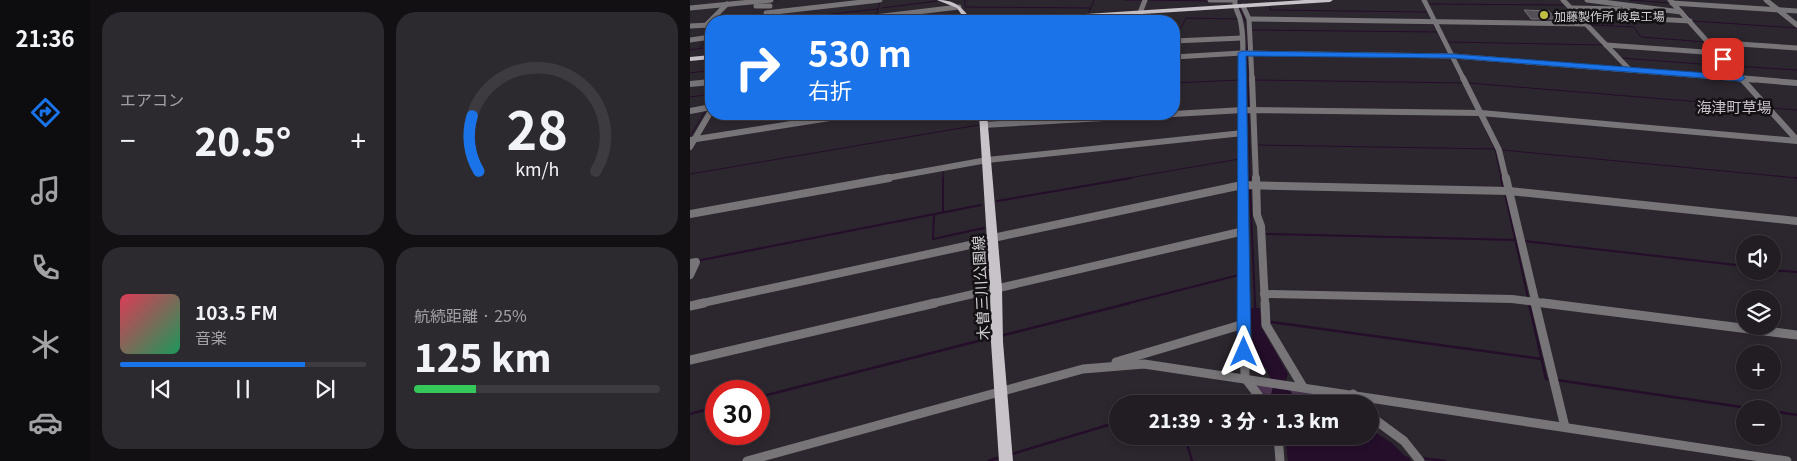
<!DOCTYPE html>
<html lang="ja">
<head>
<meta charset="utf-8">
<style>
	body { margin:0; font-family:Georgia,"Noto Sans JP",serif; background:#2d2a2f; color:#f1f3f6; height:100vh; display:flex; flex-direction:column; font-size:19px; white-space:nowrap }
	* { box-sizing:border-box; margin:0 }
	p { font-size:16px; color:#a2a2a5 }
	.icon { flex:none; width:28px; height:28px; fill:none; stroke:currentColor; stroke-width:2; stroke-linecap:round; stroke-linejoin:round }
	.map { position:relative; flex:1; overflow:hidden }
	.sheet { display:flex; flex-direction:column; gap:12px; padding:12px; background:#121013; width:600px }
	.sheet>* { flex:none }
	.top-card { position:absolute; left:15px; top:15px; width:475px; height:105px; border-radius:20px; box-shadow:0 2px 8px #0003,0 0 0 1px #3e3b40; background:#1a73e8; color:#fff; overflow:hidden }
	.fabs { position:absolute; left:1046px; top:235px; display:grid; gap:10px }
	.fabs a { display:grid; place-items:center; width:45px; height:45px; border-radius:50%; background:#211d22; box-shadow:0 2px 8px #0003,0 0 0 1px #3e3b40; font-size:25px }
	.speed { position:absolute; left:15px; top:380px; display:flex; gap:10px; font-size:25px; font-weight:700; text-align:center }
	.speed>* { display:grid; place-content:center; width:65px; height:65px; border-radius:50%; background:#211d22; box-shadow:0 2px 8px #0003,0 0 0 1px #3e3b40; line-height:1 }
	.speed .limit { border:8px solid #d22; background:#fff; color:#111 }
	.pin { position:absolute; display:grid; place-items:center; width:42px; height:42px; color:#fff; margin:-21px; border-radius:10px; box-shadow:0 2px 8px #0006 }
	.me { position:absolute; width:55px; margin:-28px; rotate:0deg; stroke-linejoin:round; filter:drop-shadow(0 0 4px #0008) }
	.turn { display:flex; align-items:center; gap:18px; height:105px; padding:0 20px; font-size:22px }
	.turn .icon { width:65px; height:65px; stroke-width:2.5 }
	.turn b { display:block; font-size:35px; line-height:42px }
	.big { font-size:38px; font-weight:800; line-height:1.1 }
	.sheet .widget { flex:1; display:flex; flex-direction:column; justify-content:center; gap:8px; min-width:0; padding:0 18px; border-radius:20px; background:#2d2a2f }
	.sheet .dial { align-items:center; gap:0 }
	.dial svg { height:130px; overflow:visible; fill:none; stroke:#3e3b40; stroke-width:7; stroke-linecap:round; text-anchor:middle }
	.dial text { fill:#f1f3f6; stroke:none }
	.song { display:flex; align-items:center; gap:15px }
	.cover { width:60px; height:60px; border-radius:8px; background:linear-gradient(135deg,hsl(350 70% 55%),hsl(150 70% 35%)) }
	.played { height:5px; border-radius:2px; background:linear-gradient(90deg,#1a73e8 75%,#3e3b40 75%) }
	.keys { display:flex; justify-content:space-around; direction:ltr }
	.heat { display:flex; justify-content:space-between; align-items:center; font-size:28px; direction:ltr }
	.charge { height:8px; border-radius:4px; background:linear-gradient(90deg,#34c759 25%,#3e3b40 0) }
	.sheet .tiles { flex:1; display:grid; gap:12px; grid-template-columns:repeat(2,1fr) }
	.trip { position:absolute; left:419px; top:395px; width:270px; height:50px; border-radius:25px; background:#211d22; box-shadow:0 2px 8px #0003,0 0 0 1px #3e3b40; font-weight:800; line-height:50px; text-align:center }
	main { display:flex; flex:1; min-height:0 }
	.tabs { display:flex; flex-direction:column; width:90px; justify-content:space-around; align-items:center; background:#0d0c0e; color:#a2a2a5 }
	.tabs .icon { width:35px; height:35px }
	.tabs .on { color:#1a73e8 }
	.tabs b { font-size:22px; color:#f1f3f6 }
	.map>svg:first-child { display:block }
</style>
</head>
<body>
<main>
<nav class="tabs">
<b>21:36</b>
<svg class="icon on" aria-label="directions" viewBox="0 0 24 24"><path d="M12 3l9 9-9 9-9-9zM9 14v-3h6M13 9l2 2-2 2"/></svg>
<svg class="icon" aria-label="music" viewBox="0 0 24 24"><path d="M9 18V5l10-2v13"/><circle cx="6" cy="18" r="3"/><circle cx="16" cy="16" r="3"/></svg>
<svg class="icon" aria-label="phone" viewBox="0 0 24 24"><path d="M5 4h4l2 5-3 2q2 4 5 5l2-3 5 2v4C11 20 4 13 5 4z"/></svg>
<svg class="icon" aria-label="climate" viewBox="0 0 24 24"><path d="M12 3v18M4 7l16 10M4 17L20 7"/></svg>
<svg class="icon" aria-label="car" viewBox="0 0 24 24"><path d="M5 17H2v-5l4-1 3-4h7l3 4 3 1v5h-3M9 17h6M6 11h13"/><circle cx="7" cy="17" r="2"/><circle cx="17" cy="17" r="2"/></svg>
</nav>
<section class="sheet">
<div class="tiles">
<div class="widget"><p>エアコン</p>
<div class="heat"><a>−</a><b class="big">20.5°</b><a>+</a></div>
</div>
<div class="widget dial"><svg viewBox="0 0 100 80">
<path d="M14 69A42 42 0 1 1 86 69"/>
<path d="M14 69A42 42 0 0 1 10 35" stroke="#1a73e8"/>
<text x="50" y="56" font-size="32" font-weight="700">28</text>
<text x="50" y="72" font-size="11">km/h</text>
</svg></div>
<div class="widget">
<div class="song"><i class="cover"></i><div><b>103.5 FM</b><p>音楽</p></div></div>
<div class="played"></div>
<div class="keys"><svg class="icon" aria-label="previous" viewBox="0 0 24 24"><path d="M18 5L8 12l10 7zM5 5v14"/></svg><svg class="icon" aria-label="pause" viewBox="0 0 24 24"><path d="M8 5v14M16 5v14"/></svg><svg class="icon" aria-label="next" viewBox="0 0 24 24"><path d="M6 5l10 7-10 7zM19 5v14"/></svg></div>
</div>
<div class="widget"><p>航続距離 · 25%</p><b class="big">125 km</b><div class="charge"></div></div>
</div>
</section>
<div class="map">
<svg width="1107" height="461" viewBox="0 0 1107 461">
	<rect width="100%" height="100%" fill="#2c272e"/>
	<!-- green -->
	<polygon fill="#4a3350" points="567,384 672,401 674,404 578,404 565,386"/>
	<!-- water -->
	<g fill="#240e2a">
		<polygon points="560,308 570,308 571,327 598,374 596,380 604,399 649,404 580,404 571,393 581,395 583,386 576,368 565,367"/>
		<polygon points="680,429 702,443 715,456 719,457 721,461 598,461 595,436 680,436"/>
	</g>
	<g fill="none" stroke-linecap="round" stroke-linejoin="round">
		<!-- stream-far2 -->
		<g stroke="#240e2a" stroke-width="1">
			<polyline points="85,0 88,0"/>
			<polyline points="257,0 259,0"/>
			<polyline points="275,0 275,7 400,8"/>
			<polyline points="435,0 452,0"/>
			<polyline points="457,0 520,1"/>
			<polyline points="548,0 548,5 557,24 560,179"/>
			<polyline points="940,0 979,3"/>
			<polyline points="734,4 741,20"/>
			<polyline points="737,4 875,5"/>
			<polyline points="580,5 580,10 737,12"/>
			<polyline points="192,8 247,1"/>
			<polyline points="990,8 1003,21 1107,28"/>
			<polyline points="398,15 404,0"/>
			<polyline points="186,16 190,1"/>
			<polyline points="69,21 74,13"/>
			<polyline points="78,21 188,9"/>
			<polyline points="225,21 271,16"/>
			<polyline points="742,22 759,55"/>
			<polyline points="900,25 944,27 951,37 1015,42"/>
			<polyline points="484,28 491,28 496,18 548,19"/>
			<polyline points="562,30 747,32"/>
			<polyline points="757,42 914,45"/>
			<polyline points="1023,43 1044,66 1107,70"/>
			<polyline points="10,48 17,38"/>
			<polyline points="0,50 21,47"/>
			<polyline points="760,57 771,79"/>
			<polyline points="931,58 1036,66"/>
			<polyline points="0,73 21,70"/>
			<polyline points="565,80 774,83"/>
			<polyline points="484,83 550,80"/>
			<polyline points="778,83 1073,107"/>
			<polyline points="0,97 21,94"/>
			<polyline points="1081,108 1107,110"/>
			<polyline points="796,131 805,149 811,179"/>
			<polyline points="0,137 16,110"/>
			<polyline points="567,145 806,149"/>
			<polyline points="812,150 1107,178"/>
			<polyline points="253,170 253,179"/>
			<polyline points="0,174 289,125"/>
			<polyline points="433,179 549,159"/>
		</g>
		<!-- stream-far1 -->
		<g stroke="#240e2a" stroke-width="2">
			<polyline points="253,178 253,212"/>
			<polyline points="560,178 560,184"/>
			<polyline points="811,178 813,188"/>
			<polyline points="1105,178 1107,178"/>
			<polyline points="560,189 565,304"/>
			<polyline points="815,193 838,298"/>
			<polyline points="307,201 441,178"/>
			<polyline points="244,215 243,239 294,228"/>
			<polyline points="575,234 827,240"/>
			<polyline points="834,241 1055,266"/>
			<polyline points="7,264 11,260 291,205"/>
			<polyline points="1082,270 1107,272"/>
			<polyline points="435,304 549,275 548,304"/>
		</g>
		<!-- stream -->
		<g stroke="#240e2a" stroke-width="2.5">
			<polyline points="565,303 565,309"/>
			<polyline points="839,303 856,379 858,379"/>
			<polyline points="548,322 548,303"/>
			<polyline points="581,322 852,359"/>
			<polyline points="314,335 440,303"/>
			<polyline points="545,369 550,364"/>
			<polyline points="867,380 1065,409"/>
			<polyline points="69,397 300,338"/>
			<polyline points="1082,411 1107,415"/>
			<polyline points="0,414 26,407"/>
			<polyline points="495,436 502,461"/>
			<polyline points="322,454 428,422"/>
			<polyline points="732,458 755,461"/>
			<polyline points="299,461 307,458"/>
		</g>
	</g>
	<!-- building -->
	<polygon fill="#544e56" stroke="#716b73" points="834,10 859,11 861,14 869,14 874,19 841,19"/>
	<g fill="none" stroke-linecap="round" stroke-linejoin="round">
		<!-- minor-far3 -->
		<g stroke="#787579" stroke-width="5">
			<polyline points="520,0 545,0"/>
			<path d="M545,0c-1,8 3,11 5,19 5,19 2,41 2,61"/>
			<polyline points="734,0 774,80"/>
			<polyline points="873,0 940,70"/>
			<polyline points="897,0 991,12"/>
			<polyline points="980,0 1052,80"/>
			<polyline points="1076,0 1107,25"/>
			<polyline points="982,3 1107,11"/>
			<polyline points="933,5 945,18 1000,21"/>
			<polyline points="66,6 80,6"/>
			<polyline points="553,6 559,19 562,80"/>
			<polyline points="0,8 81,0"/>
			<polyline points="881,8 929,9"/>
			<polyline points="76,13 190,0"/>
			<polyline points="450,13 455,0"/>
			<polyline points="559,19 896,24"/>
			<polyline points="151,21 269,7"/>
			<polyline points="16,25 37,4"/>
			<polyline points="0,26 20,25"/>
			<polyline points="0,40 21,37"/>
			<polyline points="484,41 552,38"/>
			<polyline points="1018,42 1107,48"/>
			<polyline points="916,45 1028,53"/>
			<polyline points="484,57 552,53 763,56 1064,80"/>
		</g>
		<!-- minor-far2 -->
		<g stroke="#787579" stroke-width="6">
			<polyline points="552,78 553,179"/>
			<polyline points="562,78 566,179"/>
			<polyline points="773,78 809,150 816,179"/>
			<polyline points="1048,78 1107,83"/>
			<polyline points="1051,78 1107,140"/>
			<polyline points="0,84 21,82"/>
			<polyline points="0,111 21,107"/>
			<polyline points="293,125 553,110 791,113 1107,141"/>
			<polyline points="0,140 165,114"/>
			<polyline points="0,147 21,111"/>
			<polyline points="297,160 553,133"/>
			<polyline points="192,179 297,160"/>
		</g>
		<!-- minor-far1 -->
		<g stroke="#787579" stroke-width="8">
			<polyline points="553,178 554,304"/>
			<polyline points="566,178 567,215 571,226 575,304"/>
			<polyline points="816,178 846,304"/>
			<polyline points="0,214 199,178"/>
			<polyline points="303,238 552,185 819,191 1107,221"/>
			<polyline points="0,263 6,262 0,275"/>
			<polyline points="574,294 822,299 863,304"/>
			<polyline points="8,304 303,240"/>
			<polyline points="240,304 554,231"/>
		</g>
		<!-- minor -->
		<g stroke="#787579" stroke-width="9">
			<polyline points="554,303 555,378 575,404"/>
			<polyline points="575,303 576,325 613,387"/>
			<polyline points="845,303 875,427"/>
			<polyline points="853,303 1107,335"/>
			<polyline points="0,306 14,303"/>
			<polyline points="0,360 245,303"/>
			<polyline points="426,362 554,324"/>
			<polyline points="663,394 670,404"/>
			<polyline points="680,416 714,441 730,461"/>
			<polyline points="588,436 590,461"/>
			<polyline points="57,461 393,369 454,364 1097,461"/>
		</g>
		<!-- major -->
		<g fill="#c8c2c9" fill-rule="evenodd">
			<path d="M247,0c19,0 25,7 35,21h-6l-9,-13z"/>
			<polygon points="614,0 643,0 640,2 342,21 315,21 318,19"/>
			<polygon points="21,55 21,59 0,61 0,57"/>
			<polygon points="289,114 297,114 312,288 313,342 323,461 309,461 301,342 300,288"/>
		</g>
	</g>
	<!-- route -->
	<polygon fill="#1a73e8" stroke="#114b97" points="552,51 763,54 1044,75 1030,59 1033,57 1055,78 1051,81 763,58 556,56 561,352 559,355 554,357 549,355 547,352 548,53"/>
	<!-- markers -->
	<circle fill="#bfbe41" stroke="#131114" stroke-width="2" cx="854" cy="15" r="5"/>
	<g text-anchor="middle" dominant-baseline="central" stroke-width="5" stroke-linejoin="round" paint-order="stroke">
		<!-- far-poi labels -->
		<g font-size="12" fill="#d4d1d5" stroke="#131114" text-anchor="start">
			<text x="864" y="15">加藤製作所 岐阜工場</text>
		</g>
		<!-- far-quarter labels -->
		<g font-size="15" fill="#c9c2cb" stroke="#131114">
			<text x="1044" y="106">海津町草場</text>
		</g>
		<!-- street labels -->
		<g font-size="15" fill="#d4d1d5" stroke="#131114">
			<text transform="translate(290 288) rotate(-93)">木曽三川公園線</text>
		</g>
	</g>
</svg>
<div class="fabs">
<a><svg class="icon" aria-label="sound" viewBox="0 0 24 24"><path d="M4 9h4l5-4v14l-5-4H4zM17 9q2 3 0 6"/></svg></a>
<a><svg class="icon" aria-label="layers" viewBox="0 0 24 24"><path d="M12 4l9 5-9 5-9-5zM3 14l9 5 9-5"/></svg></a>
<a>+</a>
<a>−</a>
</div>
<div class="speed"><div class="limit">30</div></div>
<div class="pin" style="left:1033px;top:59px;background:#d93025"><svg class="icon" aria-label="arrive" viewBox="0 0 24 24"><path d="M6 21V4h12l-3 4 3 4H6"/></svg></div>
<svg class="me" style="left:554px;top:352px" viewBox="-20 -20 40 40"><path d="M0-17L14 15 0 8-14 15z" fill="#1a73e8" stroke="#fff" stroke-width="4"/></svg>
<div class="trip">21:39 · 3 分 · 1.3 km</div>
<div class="top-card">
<div class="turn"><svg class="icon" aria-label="right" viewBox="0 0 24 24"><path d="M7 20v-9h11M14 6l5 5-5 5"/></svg><div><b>530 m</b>右折</div></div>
</div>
</div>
</main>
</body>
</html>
